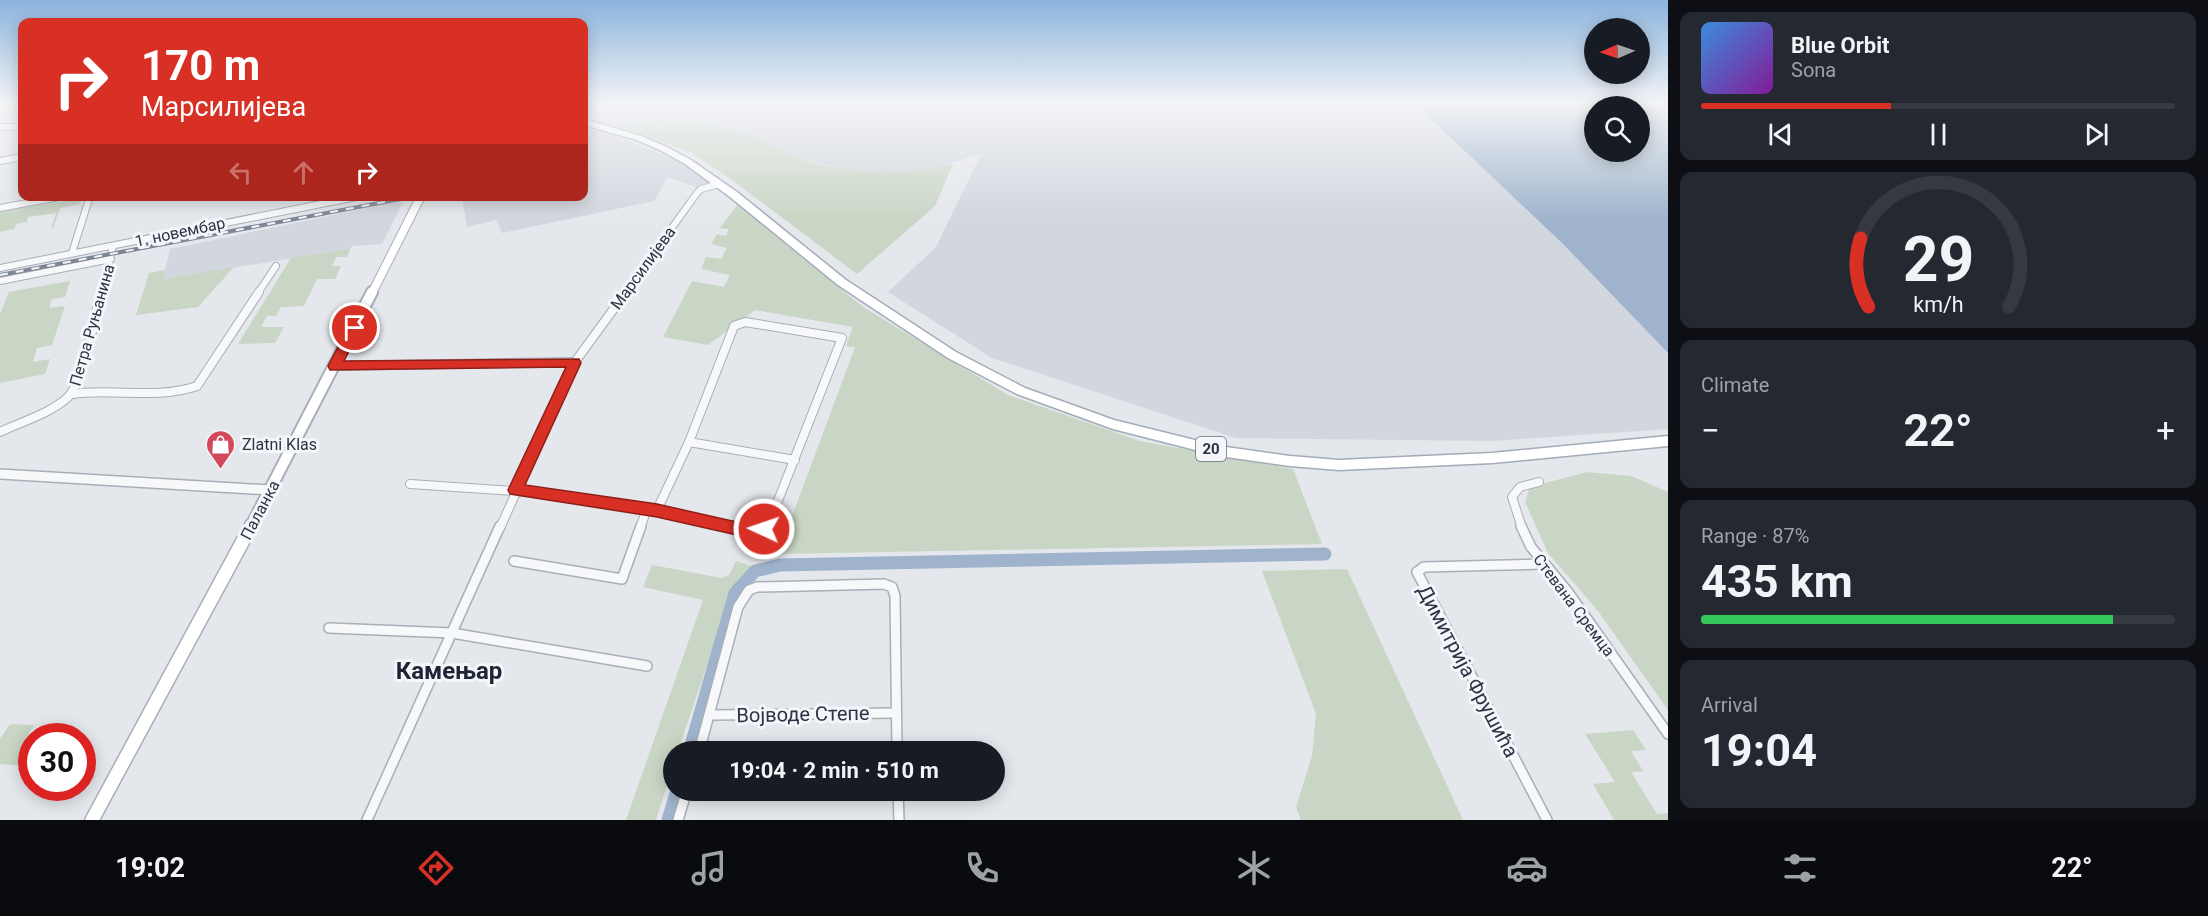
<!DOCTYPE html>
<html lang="en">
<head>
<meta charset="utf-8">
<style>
	body { margin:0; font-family:Roboto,sans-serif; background:#242831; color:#f1f3f6; height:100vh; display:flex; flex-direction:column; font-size:22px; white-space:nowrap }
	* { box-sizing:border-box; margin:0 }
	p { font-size:20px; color:#9ea1a6 }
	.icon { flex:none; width:33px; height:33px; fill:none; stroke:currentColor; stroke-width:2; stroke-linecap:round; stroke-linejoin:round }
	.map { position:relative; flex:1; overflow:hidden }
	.side { display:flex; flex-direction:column; gap:12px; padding:12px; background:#0d0f14; width:540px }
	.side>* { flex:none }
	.hud { position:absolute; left:18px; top:18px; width:570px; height:183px; border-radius:12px; box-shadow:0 3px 15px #0003; background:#d93025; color:#fff; overflow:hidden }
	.needle { width:39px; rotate:268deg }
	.fabs { position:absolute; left:1584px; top:18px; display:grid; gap:12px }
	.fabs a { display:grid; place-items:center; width:66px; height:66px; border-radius:50%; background:#171b24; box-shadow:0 3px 15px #0003; font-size:30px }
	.speed { position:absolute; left:18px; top:723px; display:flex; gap:12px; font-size:30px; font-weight:700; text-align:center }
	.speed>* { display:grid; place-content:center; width:78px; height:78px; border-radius:50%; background:#171b24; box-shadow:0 3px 15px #0003; line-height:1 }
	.speed .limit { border:9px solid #d22; background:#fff; color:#111 }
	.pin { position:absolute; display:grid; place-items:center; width:51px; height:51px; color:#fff; margin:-26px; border:3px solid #fff; border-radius:50%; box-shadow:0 2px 6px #0007 }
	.me { position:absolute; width:66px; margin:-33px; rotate:273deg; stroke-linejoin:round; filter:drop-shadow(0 0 4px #0008) }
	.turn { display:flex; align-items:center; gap:21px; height:126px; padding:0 24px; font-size:27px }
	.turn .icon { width:78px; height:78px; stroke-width:2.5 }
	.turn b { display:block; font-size:42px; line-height:51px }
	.lanes { display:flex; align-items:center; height:57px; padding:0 24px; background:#0003; justify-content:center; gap:30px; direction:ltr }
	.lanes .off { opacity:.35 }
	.big { font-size:45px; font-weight:700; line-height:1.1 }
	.side .widget { flex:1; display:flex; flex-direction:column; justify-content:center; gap:9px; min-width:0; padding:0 21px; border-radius:12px; background:#242831 }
	.side .dial { align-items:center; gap:0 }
	.dial svg { height:156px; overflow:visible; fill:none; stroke:#363941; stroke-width:7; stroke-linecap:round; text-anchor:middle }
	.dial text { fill:#f1f3f6; stroke:none }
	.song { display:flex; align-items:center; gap:18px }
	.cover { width:72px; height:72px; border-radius:9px; background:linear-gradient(135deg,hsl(210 70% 55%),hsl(290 70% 35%)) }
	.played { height:6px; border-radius:3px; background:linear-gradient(90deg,#d93025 40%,#363941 40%) }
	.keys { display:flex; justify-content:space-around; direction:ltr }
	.heat { display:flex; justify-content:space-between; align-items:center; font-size:33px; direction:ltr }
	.charge { height:9px; border-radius:4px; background:linear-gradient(90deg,#34c759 87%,#363941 0) }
	.trip { position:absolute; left:663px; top:741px; width:342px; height:60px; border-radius:30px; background:#171b24; box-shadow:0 3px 15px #0003; font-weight:700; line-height:60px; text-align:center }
	.tab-bar { display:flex; height:96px; justify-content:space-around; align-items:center; background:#090b0e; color:#9ea1a6 }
	.tab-bar .icon { width:42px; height:42px }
	.tab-bar .active { color:#d93025 }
	.tab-bar b { font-size:27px; color:#f1f3f6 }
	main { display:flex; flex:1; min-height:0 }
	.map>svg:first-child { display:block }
</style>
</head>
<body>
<main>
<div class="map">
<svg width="1668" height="820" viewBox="0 0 1668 820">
	<rect width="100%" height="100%" fill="#e4e7ec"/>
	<!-- built -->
	<g fill="#d2d6de">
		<polygon points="584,104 1415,104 1562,243 1668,353 1668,429 1491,441 1236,438 992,358 888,292 936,247 981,154 931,169 884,172 850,170 824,165 795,156 730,129 695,123 658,121 604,131 677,160 714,183 699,188 668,177 654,201 502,233 496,220 467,227 462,197 584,196"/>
		<polygon points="403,197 424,197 404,200 382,244 352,246 350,249 163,279 170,249 387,204 0,277 0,274"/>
	</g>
	<!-- green -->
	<g fill="#c9d6c5">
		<path d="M658,121c24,1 50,1 73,8 32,11 61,29 94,37 42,9 87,7 128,-2l-18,42 -78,68 -126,-95 -41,-27 -69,-25z"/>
		<polygon points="82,198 80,204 60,208 53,228 51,228 56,213 28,217 27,222 16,224 14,229 0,232 0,212"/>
		<polygon points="737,205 863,307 1008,395 1140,441 1293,469 1322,544 778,554 855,347 846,346 853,327 755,310 708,345 663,337 692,281 724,287 730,275 701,269 706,257 721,259 727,248 711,244 717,234 726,236 729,229 720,228"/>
		<polygon points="350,249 347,257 336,257 332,266 341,266 335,279 317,279 304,306 281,307 276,316 267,316 261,327 284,327 275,343 238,344 291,258"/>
		<polygon points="234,267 198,307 136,315 149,273 165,270 164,279"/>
		<polygon points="70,281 65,297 52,299 49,308 65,306 52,345 37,348 33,362 50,359 45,374 0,383 0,314 9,292"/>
		<polygon points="1587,472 1631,476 1668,492 1668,710 1598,611 1548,553 1525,502 1530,487"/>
		<polygon points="736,561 754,567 733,588 678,751 674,752 673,766 656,820 626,820 703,600 643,587 652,565 722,578 729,575"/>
		<polygon points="1347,569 1463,820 1301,820 1296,807 1312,756 1316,714 1262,571"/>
		<polygon points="10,724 34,725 20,748 31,749 31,766 0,764 0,739"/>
		<polygon points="1633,730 1646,750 1631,751 1643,771 1631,772 1657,814 1668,813 1668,820 1614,820 1593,784 1615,782 1585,734"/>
	</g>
	<!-- water -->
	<path fill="#9fb4cc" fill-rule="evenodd" d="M1415,104h253v249l-106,-110zM1594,106h46v46h-46z"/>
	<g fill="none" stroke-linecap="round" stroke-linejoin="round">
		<!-- stream -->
		<g stroke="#9fb4cc" stroke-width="2">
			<polyline points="584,108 607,104"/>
			<polyline points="46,202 79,196"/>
		</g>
		<!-- canal -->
		<g stroke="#9fb4cc" stroke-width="13">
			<polyline points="689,752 735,593 755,571 780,565 1325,554"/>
			<polyline points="668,820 677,790"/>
		</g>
		<defs>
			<g id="minor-far2">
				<polyline points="0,127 22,127"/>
				<polyline points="0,161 22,157"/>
				<polyline points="0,208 64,196"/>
				<polyline points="72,253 90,196"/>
				<polyline points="0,268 361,196"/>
				<polyline points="0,281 111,259"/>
				<polyline points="101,293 113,246"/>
				<polyline points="258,293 276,266"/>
				<polyline points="625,293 697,193 701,189 719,184"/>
			</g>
			<g id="minor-far1">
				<polyline points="335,366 575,362"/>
				<path d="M72,394c41,-6 85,6 125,-8l62,-94"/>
				<path d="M0,432c21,-10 49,-18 67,-34 16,-14 28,-83 34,-106"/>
				<polyline points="689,442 795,460"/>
				<polyline points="410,484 545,493 657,510"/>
				<polyline points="657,510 737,528"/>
				<polyline points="657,510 689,442 734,326 745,322 842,338 768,526 765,528"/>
				<polyline points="500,528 575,362 626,292"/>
				<polyline points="640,528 647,509"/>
				<polyline points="1522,528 1512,497 1520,487 1539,482"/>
			</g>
			<g id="minor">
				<path d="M731,526c13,4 24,8 36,0"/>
				<polyline points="1521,526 1531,547 1568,592 1668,734"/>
				<polyline points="514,561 622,579 641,526"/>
				<polyline points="1543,564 1424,567 1417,572 1547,820"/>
				<polyline points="329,628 452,633 647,666"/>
				<polyline points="710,715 896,713"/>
				<polyline points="699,752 738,607 749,590 757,587 884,584 892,587 895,596 897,752"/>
				<polyline points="898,790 899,820"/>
				<polyline points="367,820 500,526"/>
				<polyline points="678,820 687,790"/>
			</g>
			<polyline id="tertiary" points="0,474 270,490"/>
			<polyline id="secondary-far2" points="372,293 421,196"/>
			<polyline id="secondary-far1" points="250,528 372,292"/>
			<polyline id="secondary" points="92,820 251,526"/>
			<polygon id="primary" points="584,119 641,136 667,147 691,160 737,192 846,280 956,352 1025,388 1114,420 1219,446 1290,456 1339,460 1492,453 1668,436 1668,446 1492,463 1339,470 1290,466 1219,456 1113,429 1017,394 948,358 838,285 730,197 685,164 660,150 634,139 584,125"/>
		</defs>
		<!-- minor-far2 casing -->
		<use href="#minor-far2" stroke="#a9aeb7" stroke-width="8"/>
		<!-- minor-far1 casing -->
		<use href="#minor-far1" stroke="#a9aeb7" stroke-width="10"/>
		<!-- minor casing -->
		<use href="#minor" stroke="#a9aeb7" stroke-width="12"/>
		<!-- tertiary casing -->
		<use href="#tertiary" stroke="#a9aeb7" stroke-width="12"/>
		<!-- secondary-far2 casing -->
		<use href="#secondary-far2" stroke="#a9aeb7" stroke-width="10"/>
		<!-- secondary-far1 casing -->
		<use href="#secondary-far1" stroke="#a9aeb7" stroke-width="14"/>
		<!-- secondary casing -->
		<use href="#secondary" stroke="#a9aeb7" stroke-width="16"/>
		<!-- primary casing -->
		<use href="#primary" stroke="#a3abb8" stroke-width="3"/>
		<!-- minor-far2 -->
		<use href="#minor-far2" stroke="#f7f8fa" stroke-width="6"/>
		<!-- minor-far1 -->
		<use href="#minor-far1" stroke="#f7f8fa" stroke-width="8"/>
		<!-- minor -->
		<use href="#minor" stroke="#f7f8fa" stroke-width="9"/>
		<!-- tertiary -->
		<use href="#tertiary" stroke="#f7f8fa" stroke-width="9"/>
		<!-- secondary-far2 -->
		<use href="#secondary-far2" stroke="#fff" stroke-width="8"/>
		<!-- secondary-far1 -->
		<use href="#secondary-far1" stroke="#fff" stroke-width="10"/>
		<!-- secondary -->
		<use href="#secondary" stroke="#fff" stroke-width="13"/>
		<!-- primary -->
		<use href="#primary" fill="#fff" fill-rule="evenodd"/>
		<defs>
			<polyline id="rail" points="0,275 416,196"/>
		</defs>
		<!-- rail casing -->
		<use href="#rail" stroke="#7d8696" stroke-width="4"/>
		<!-- rail -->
		<use href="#rail" stroke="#f4f6f9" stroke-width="2" stroke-dasharray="8" stroke-linecap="butt"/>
	</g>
	<!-- sky -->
	<linearGradient id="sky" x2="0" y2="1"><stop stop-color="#8bb4dd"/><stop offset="0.47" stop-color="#f3f4f6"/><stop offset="1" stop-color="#f3f4f6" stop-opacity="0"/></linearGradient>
	<rect width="1668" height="219" fill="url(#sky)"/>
	<!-- route -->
	<polygon fill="#d93025" stroke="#8d1f18" stroke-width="1.5" points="355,323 361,328 344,361 579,359 581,363 525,485 657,504 750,525 764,523 769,524 772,529 769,533 750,538 657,517 510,494 508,490 566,367 330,370 328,366 350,324"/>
	<!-- icons -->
	<defs>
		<symbol id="shop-pin" viewBox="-11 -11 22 30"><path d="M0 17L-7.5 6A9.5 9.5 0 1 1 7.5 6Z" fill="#d1495b" stroke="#f4f6f9"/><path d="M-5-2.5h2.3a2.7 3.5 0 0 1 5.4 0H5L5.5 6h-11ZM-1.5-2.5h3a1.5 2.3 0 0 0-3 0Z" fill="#fff"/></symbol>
	</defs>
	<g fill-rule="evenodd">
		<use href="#shop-pin" x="204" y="428" width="33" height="45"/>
	</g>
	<g text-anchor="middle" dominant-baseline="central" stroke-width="6" stroke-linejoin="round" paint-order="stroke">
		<!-- shield labels -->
		<rect fill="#f4f6f9" stroke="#676e7b" stroke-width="1.5" x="1196" y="437" width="30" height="24" rx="4.5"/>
		<g font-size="15" font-weight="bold" fill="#2b3445">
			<text x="1211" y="449">20</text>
		</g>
		<!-- street labels -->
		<g font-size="16" fill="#2b3445" stroke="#f4f6f9">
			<text transform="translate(180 232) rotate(-12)">1. новембар</text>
			<text transform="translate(643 268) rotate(-54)">Марсилијева</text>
			<text transform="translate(92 325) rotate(-74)">Петра Руњанина</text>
			<text transform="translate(260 510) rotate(-62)">Паланка</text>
			<text transform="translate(1574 605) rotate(53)">Стевана Сремца</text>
		</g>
		<!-- poi labels -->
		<g font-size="16" fill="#2b3445" stroke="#f4f6f9" text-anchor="start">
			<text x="242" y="444">Zlatni Klas</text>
		</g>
		<!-- near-street labels -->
		<g font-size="20" fill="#2b3445" stroke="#f4f6f9">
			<text transform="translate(1468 671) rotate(62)">Димитрија Фрушића</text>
			<text transform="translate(803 714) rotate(-1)">Војводе Степе</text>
		</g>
		<!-- near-quarter labels -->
		<g font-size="24" font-weight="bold" fill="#1d2536" stroke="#f4f6f9">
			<text x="449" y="671">Камењар</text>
		</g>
	</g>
</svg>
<div class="fabs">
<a><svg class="needle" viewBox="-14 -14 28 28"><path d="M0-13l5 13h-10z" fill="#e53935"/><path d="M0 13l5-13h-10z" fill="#9ea1a6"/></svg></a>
<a><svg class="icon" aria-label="search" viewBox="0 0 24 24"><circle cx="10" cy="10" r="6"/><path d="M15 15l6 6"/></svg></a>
</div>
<div class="speed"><div class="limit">30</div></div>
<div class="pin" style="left:355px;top:328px;background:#d93025"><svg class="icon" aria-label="arrive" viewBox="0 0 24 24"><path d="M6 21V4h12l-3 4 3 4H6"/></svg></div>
<svg class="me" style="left:764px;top:529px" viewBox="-20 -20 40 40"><circle r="17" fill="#d93025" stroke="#fff" stroke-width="3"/><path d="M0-11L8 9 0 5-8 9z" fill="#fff"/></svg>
<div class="trip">19:04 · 2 min · 510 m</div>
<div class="hud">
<div class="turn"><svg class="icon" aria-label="right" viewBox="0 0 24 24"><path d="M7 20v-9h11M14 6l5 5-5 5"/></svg><div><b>170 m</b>Марсилијева</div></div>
<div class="lanes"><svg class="icon off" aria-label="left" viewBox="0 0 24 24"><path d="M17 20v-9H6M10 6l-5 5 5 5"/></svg><svg class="icon off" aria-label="ahead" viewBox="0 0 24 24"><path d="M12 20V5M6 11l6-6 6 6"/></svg><svg class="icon" aria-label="right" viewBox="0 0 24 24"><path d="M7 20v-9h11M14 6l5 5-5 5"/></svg></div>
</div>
</div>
<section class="side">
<div class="widget">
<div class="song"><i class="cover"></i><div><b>Blue Orbit</b><p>Sona</p></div></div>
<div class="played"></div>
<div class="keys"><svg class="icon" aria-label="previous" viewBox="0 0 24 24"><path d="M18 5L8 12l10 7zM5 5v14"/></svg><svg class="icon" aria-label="pause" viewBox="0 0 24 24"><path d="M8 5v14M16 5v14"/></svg><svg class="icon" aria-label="next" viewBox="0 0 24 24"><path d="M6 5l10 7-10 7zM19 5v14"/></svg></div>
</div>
<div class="widget dial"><svg viewBox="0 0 100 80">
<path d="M14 69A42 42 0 1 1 86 69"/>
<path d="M14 69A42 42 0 0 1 10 34" stroke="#d93025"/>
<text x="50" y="56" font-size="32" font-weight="700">29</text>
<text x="50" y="72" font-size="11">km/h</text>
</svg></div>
<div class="widget"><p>Climate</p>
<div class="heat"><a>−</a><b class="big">22°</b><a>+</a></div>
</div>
<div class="widget"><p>Range · 87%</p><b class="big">435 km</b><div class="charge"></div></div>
<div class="widget"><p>Arrival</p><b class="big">19:04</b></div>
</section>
</main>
<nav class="tab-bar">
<b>19:02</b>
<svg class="icon active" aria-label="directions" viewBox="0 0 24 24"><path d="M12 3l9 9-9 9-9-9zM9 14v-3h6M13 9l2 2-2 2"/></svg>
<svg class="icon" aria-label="music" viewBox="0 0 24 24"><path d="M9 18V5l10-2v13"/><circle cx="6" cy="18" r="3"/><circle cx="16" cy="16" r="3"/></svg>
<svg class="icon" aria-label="phone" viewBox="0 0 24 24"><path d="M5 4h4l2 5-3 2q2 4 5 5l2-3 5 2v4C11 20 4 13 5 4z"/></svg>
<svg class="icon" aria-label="climate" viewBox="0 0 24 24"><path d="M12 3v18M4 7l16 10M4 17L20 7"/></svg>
<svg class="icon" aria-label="car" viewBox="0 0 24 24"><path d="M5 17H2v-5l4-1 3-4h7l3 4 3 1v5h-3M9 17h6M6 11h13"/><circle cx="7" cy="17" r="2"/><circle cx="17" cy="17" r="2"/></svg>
<svg class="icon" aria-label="filters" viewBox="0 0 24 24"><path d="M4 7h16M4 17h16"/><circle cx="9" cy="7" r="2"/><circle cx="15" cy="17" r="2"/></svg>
<b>22°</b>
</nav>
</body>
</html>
